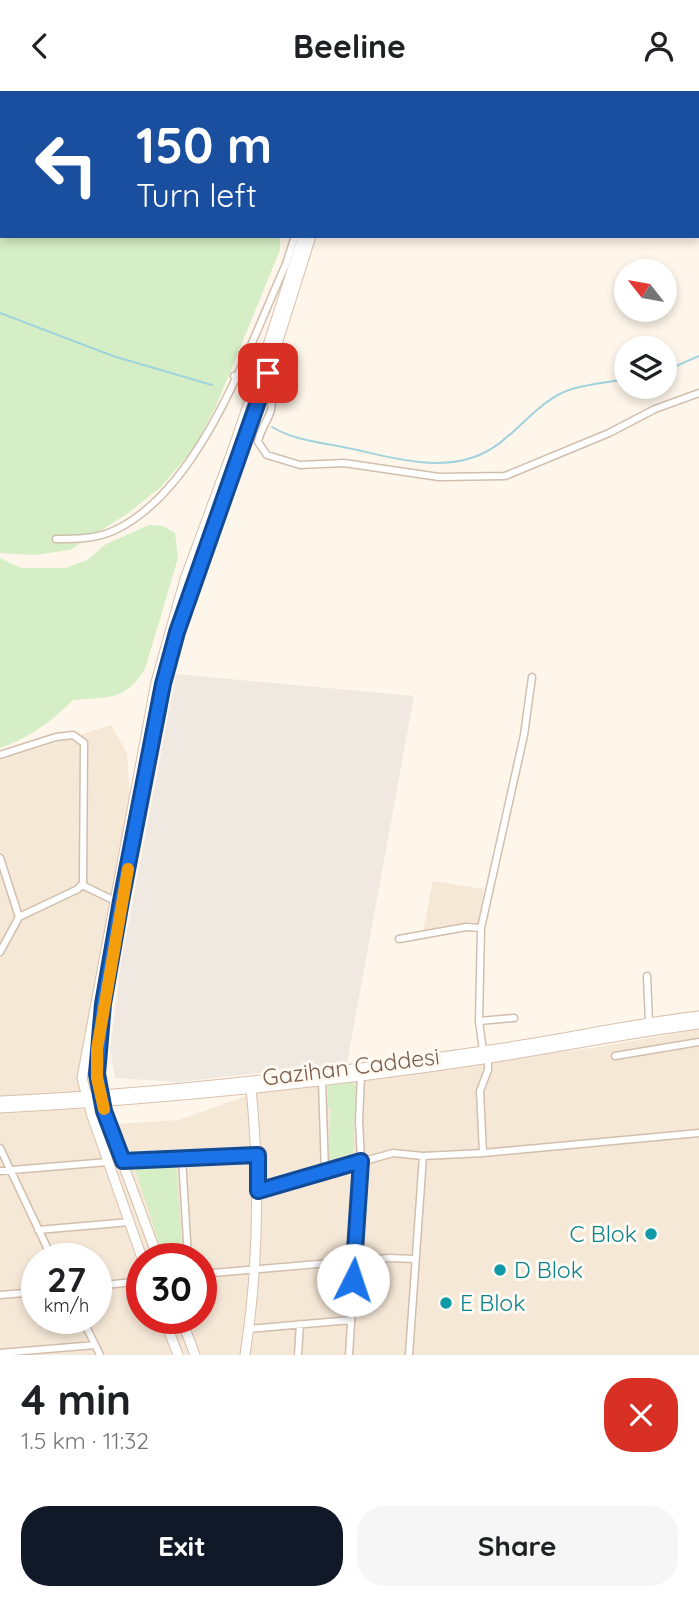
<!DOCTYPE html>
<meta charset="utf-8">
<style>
body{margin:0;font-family:Quicksand,sans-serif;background:#f6f6f6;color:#202124;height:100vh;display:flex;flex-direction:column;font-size:26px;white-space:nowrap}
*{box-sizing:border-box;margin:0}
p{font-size:23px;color:#757577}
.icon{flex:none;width:38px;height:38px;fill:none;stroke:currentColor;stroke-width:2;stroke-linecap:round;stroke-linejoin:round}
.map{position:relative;height:1264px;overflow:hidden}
.details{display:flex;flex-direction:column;background:#fff;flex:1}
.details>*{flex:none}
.guide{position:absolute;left:0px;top:0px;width:700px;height:147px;box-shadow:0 4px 10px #0003;background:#1a4fa0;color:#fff;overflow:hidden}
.needle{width:46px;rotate:301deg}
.controls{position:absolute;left:614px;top:168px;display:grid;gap:14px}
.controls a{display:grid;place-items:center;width:63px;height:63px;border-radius:50%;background:#fff;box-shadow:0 4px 10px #0003;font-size:35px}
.speed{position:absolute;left:21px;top:1152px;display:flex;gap:14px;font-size:35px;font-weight:700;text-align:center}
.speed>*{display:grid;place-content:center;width:91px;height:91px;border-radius:50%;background:#fff;box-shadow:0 4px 10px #0003;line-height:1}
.speed small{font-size:18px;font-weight:400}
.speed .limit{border:10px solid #d22;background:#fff;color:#111}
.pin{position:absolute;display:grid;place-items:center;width:60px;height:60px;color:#fff;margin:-30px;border-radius:14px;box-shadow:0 4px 10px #0006}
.me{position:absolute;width:77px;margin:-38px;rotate:4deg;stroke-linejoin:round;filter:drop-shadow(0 0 5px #0008)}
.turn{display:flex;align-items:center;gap:24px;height:147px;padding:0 21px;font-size:32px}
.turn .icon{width:91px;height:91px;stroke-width:2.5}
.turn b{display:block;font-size:49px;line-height:60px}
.round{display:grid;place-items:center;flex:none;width:74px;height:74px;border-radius:28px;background:#f6f6f6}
.headline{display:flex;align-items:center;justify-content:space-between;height:119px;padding:0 21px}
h1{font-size:42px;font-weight:800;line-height:52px}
.cta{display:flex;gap:14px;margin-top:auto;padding:14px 21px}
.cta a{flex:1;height:80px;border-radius:28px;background:#111827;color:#fff;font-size:28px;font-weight:800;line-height:80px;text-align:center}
.cta a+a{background:#f6f6f6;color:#202124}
header{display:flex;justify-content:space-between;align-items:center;height:91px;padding:0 21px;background:#fff;font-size:32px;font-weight:800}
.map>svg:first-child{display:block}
.residential{fill:#f6e8d7;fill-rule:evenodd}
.industrial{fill:#efe9e2}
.green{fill:#d6eec6}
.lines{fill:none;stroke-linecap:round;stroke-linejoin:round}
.stream{stroke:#a1d3dd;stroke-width:2}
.street-casing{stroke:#d2bead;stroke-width:9}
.secondary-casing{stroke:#d8c0ad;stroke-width:11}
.street{stroke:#fff;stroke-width:6}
.secondary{stroke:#fff;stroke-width:9}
.secondary-bridge-casing{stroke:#d8c0ad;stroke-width:11;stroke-linecap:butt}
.secondary-bridge{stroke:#fff;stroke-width:9}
.route-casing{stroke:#114b97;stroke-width:18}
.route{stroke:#1a73e8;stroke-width:12}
.slow{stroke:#f59e0b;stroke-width:12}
.culture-dot{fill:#0f9aa8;stroke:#fffaf2;stroke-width:2.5}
.labels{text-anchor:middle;stroke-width:6;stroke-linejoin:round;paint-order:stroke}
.street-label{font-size:23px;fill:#7c5c4a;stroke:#fffaf2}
.culture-label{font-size:23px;fill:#0d838f;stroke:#fffaf2;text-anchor:start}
</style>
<header><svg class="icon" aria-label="back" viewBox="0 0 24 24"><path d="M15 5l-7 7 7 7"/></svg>Beeline<svg class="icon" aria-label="person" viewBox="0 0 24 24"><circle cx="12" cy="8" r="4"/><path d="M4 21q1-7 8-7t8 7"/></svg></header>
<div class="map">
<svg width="699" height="1264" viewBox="0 0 699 1264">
<rect width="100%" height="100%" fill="#fef6ea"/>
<path class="residential" d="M 137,0 L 619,0 L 141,2 Z
M 111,634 L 127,662 L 130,709 L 95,989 L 98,1034 L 179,1029 L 257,1001 L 598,956 L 699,938 L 699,1264 L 0,1264 L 0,669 ZM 37,1167 L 96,1167 L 96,1227 L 37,1227 ZM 142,1167 L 201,1167 L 201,1227 L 142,1227 Z
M 433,790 L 484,798 L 479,834 L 423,840 Z"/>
<path class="industrial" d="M 176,583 L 414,605 L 347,972 L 178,991 L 115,987 L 110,958 L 121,872 Z"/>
<path class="green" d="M 0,69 L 2,145 L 280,145 L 280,159 L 217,313 L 195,356 L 161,396 L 127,423 L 70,459 L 34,464 L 0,462 Z
M 149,434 L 163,435 L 175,442 L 178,467 L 145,578 C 126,610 107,606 73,609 C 51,631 29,647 0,657 L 0,467 L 21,477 L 66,477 L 87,469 L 106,453 Z
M 350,990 L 356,995 L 353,1062 L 327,1070 L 331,1018 L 327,1016 L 328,993 Z
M 176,1072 L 183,1167 L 164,1167 L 134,1075 Z"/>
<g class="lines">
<path class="stream" d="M 0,222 L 113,265 L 212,294
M 665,280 L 699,265
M 272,336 C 294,349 318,351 343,356 C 384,364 432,381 474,366 C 510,354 530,316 564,301 C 582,293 607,292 626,288"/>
<g class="street-casing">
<path id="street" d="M 579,0 L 590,2
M 225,2 L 225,0
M 553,2 L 553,0
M 571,2 L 571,0
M 234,285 L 270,303 C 277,322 261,333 258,351 L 267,364 L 300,374 L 344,372 L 439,386 L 505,385 L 609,342 L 655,318 L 699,302
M 56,448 C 75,448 95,448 113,440 C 200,401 248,257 286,173 L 295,145
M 0,664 L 56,646 L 73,644 L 84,652 L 83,792 L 78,798 L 19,826
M 0,767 L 19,826 L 0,861
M 82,794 L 113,809
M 399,848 L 466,836 L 481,837
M 647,885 L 649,932
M 479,930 L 514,927
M 483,960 L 479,930 L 481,837 L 524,644 L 532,586
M 615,965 L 699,951
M 322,989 L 325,1081
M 0,1057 L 52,1167
M 483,1062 L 480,1000 L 488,979 L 488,967
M 182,1067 L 188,1167
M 123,1070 L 257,1064
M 0,1080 L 108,1071
M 258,1100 L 393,1062 L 423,1065 L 483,1062 L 699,1042
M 38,1139 L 130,1131
M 201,1183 L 389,1167 L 415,1168
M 96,1195 L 142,1190
M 0,1204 L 37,1201
M 82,1227 L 100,1264
M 249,1238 L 351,1229
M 0,1262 L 95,1254
M 298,1264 L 300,1233
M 349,1264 L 361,1070 L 359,1030 L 361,984
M 409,1264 L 423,1065"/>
</g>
<g class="secondary-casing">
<path id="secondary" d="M 195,0 L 199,2
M 325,2 L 325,0
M 260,279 L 303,145
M 268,282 L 311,145
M 0,1010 C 163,1003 329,983 490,959 C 560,949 629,933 699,925
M 0,1017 C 164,1008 327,992 490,967 C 560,956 629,942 699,933
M 142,1167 L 92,1025 L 82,987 L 156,591 L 185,488 L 233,358
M 158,1167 L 109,1035 L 98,996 L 97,958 L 103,913 L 163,593 L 193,491 L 240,361
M 164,1227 L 178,1264
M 181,1227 L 195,1264
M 245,1264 C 259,1173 260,1088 251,997"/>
</g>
<use href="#street" class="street"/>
<use href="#secondary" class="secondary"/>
<g class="secondary-bridge-casing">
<path id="secondary-bridge" d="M 233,358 L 260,279
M 240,361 L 268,282"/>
</g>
<use href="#secondary-bridge" class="secondary-bridge"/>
</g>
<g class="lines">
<g class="route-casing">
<path id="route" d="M 268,282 L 177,541 L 163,593 L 121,810 L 103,913 L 97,983 L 104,1020 L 123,1070 L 258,1064 L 258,1100 L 361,1070 L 353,1189"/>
</g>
<use href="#route" class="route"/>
<path class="slow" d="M 104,1018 L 97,987 L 97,958 L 128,778"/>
</g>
<g class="culture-dot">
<circle cx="651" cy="1143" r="7"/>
<circle cx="500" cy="1179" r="7"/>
<circle cx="446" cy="1212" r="7"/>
</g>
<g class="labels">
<g class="street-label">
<text transform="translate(351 976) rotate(-7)" y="8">Gazihan Caddesi</text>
</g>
<g class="culture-label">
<text x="637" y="1151" text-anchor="end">C Blok</text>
<text x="514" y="1187">D Blok</text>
<text x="460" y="1220">E Blok</text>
</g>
</g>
</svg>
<div class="controls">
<a><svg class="needle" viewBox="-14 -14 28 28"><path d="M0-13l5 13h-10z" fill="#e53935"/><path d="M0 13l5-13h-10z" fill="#757577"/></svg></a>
<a><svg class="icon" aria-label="layers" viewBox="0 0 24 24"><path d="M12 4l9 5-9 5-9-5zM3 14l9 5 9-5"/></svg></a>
</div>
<div class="speed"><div>27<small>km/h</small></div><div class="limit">30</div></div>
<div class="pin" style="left:268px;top:282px;background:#d93025"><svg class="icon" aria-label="arrive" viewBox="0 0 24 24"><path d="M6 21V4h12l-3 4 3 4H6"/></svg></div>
<svg class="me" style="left:353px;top:1189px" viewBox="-20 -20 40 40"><circle r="19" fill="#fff"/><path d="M0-13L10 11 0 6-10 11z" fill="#1a73e8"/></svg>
<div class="guide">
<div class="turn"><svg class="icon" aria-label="left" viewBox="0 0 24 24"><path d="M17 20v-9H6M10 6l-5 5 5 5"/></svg><div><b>150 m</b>Turn left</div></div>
</div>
</div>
<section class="details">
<div class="headline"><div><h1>4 min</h1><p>1.5 km · 11:32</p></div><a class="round" style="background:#d93025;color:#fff"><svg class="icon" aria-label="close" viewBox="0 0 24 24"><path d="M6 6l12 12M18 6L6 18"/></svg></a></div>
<div class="cta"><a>Exit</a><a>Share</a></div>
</section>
